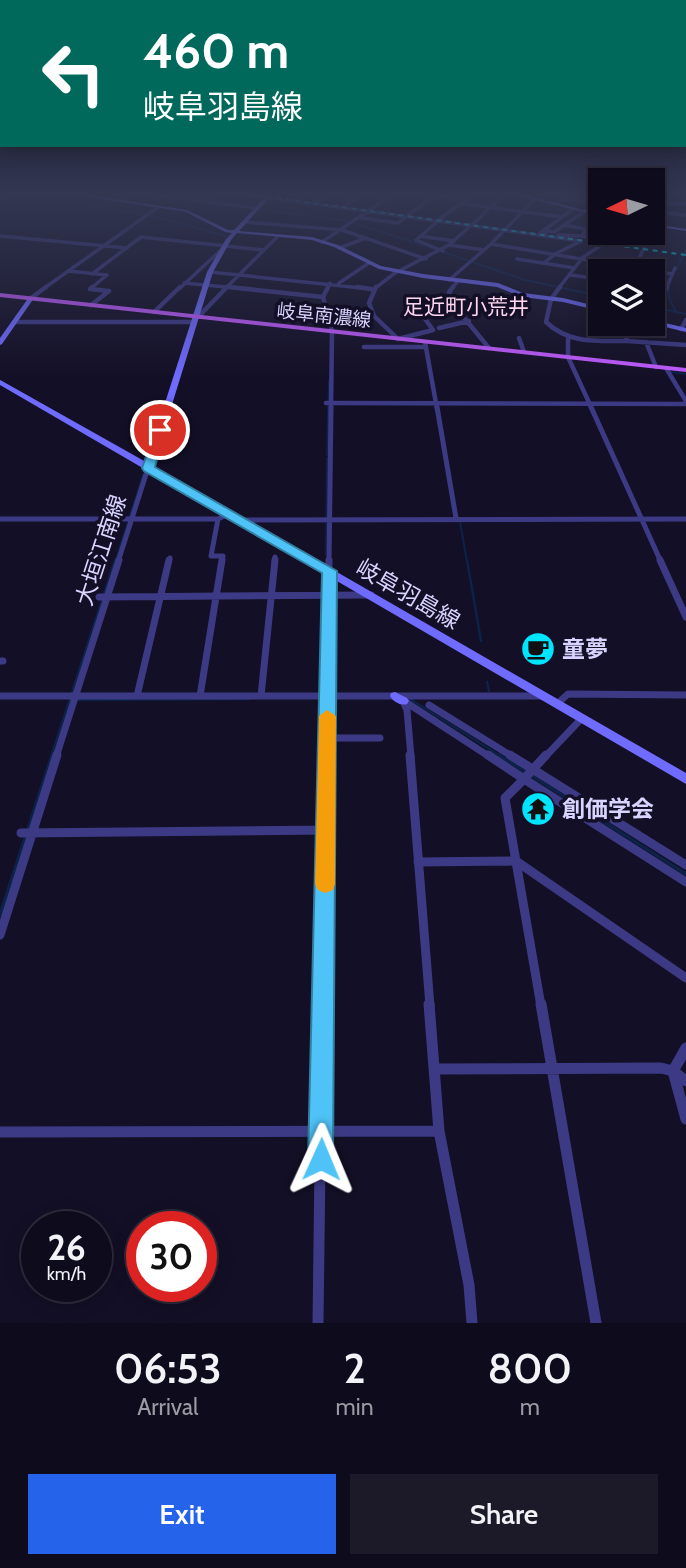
<!DOCTYPE html>
<meta charset="utf-8">
<style>
body{margin:0;font-family:Cabin,"Noto Sans JP",sans-serif;background:#1c1929;color:#f1f3f6;height:100vh;display:flex;flex-direction:column;font-size:26px;white-space:nowrap}
*{box-sizing:border-box;margin:0}
p{font-size:23px;color:#9b9ba3}
.icon{flex:none;width:38px;height:38px;fill:none;stroke:currentColor;stroke-width:2;stroke-linecap:round;stroke-linejoin:round}
.map{position:relative;height:1323px;overflow:hidden}
.side{display:flex;flex-direction:column;background:#0e0b1c;flex:1}
.side>*{flex:none}
.hud{position:absolute;left:0px;top:0px;width:686px;height:147px;box-shadow:0 4px 18px #0003,0 0 0 2px #2e2b3b;background:#00695c;color:#fff;overflow:hidden}
.needle{width:46px;rotate:265deg}
.fabs{position:absolute;left:588px;top:168px;display:grid;gap:14px}
.fabs a{display:grid;place-items:center;width:77px;height:77px;border-radius:0px;background:#0e0b1c;box-shadow:0 4px 18px #0003,0 0 0 2px #2e2b3b;font-size:35px}
.speed{position:absolute;left:21px;top:1211px;display:flex;gap:14px;font-size:35px;font-weight:700;text-align:center}
.speed>*{display:grid;place-content:center;width:91px;height:91px;border-radius:50%;background:#0e0b1c;box-shadow:0 4px 18px #0003,0 0 0 2px #2e2b3b;line-height:1}
.speed small{font-size:18px;font-weight:400}
.speed .limit{border:10px solid #d22;background:#fff;color:#111}
.pin{position:absolute;display:grid;place-items:center;width:60px;height:60px;color:#fff;margin:-30px;border:4px solid #fff;border-radius:50%;box-shadow:0 2px 7px #0007}
.me{position:absolute;width:77px;margin:-38px;rotate:1deg;stroke-linejoin:round;filter:drop-shadow(0 0 5px #0008)}
.turn{display:flex;align-items:center;gap:24px;height:147px;padding:0 28px;font-size:32px}
.turn .icon{width:91px;height:91px;stroke-width:2.5}
.turn b{display:block;font-size:49px;line-height:60px}
.eta{display:flex;justify-content:space-evenly;align-items:center;height:119px;text-align:center}
.eta b{font-size:42px;font-weight:600;line-height:49px}
.action{display:flex;gap:14px;margin-top:auto;padding:14px 28px}
.action a{flex:1;height:80px;border-radius:0px;background:#2563eb;color:#fff;font-size:28px;font-weight:600;line-height:80px;text-align:center}
.action a+a{background:#1c1929;color:#f1f3f6}
.map>svg:first-child{display:block}
.lines{fill:none;stroke-linecap:round;stroke-linejoin:round}
.stream-far2{stroke:#0c2248;stroke-width:2}
.stream-far1{stroke:#0c2248;stroke-width:2.5}
.stream{stroke:#0c2248;stroke-width:3.5}
.street-far5{stroke:#3d3a85;stroke-width:3.5}
.street-far4{stroke:#3d3a85;stroke-width:4.5}
.street-far3{stroke:#3d3a85;stroke-width:5}
.street-far2{stroke:#3d3a85;stroke-width:7}
.street-far1{stroke:#3d3a85;stroke-width:9}
.street{stroke:#3d3a85;stroke-width:11}
.secondary{fill:#6f6bff;fill-rule:evenodd}
.primary{fill:#c25bff;fill-rule:evenodd}
.rail{stroke:#00e5ff;stroke-width:2;stroke-dasharray:5 4.5;stroke-linecap:butt}
.route{fill:#4fc3f7;stroke:#337fa1;stroke-width:2}
.slow{fill:#f59e0b}
.labels{text-anchor:middle;stroke-width:7;stroke-linejoin:round;paint-order:stroke}
.far-street-label{font-size:19px;fill:#d9d4ff;stroke:#130f26}
.far-quarter-label{font-size:21px;fill:#ffd6f0;stroke:#130f26}
.street-label{font-size:23px;fill:#d9d4ff;stroke:#130f26}
.poi-label{font-size:23px;font-weight:bold;fill:#d9d4ff;stroke:#130f26;text-anchor:start}
</style>
<div class="map">
<svg width="686" height="1323" viewBox="0 0 686 1323">
<rect width="100%" height="100%" fill="#130f26"/>
<g class="lines">
<path class="stream-far2" d="M 135,194 L 348,221 L 437,250
M 89,205 L 153,216 L 226,236
M 443,252 L 525,280 L 600,296
M 676,270 L 686,250
M 669,286 L 669,298 L 676,312
M 653,307 L 686,314
M 672,372 L 686,374
M 327,455 L 329,381
M 460,522 L 467,562
M 326,555 L 327,458
M 115,562 L 143,475"/>
<path class="stream-far1" d="M 467,560 L 481,641
M 325,581 L 325,592
M 487,682 L 489,691
M 322,690 L 325,600
M 410,699 L 502,757
M 77,700 L 249,699
M 51,757 L 115,560
M 321,757 L 322,699"/>
<path class="stream" d="M 499,755 L 686,874
M 320,826 L 321,755
M 28,829 L 52,755
M 0,915 L 26,835
M 317,977 L 320,833"/>
<path class="street-far5" d="M 146,194 L 258,208
M 242,194 L 438,221 L 416,240 L 443,251
M 429,194 L 465,199
M 553,194 L 596,205
M 677,194 L 686,196
M 0,200 L 10,194
M 201,201 L 213,194
M 313,203 L 326,194
M 459,203 L 562,217
M 664,203 L 686,204
M 552,204 L 580,194
M 343,207 L 362,194
M 653,212 L 686,215
M 407,216 L 435,195
M 362,218 L 398,223 L 406,217
M 442,220 L 438,220 L 474,194
M 438,221 L 581,241 L 555,254 L 544,263
M 245,222 L 342,230 L 426,259
M 473,224 L 504,194
M 564,225 L 600,232
M 470,226 L 449,245 L 484,250
M 544,230 L 573,209
M 546,234 L 540,233 L 544,230 L 554,232 L 600,201
M 558,235 L 581,236 L 600,216
M 0,236 L 127,248
M 420,236 L 454,241
M 581,236 L 645,246
M 322,242 L 393,194
M 491,244 L 672,274
M 339,248 L 366,238
M 582,258 L 603,244
M 517,259 L 575,268
M 68,271 L 107,275 L 90,289 L 92,289
M 633,271 L 645,246 L 660,226
M 210,272 L 371,289
M 92,274 L 141,237 L 264,250
M 570,275 L 600,279
M 449,280 L 491,244 L 534,200
M 184,283 L 246,289
M 339,283 L 369,263
M 653,288 L 661,289
M 43,289 L 157,208
M 179,289 L 222,249
M 225,289 L 278,236
M 327,289 L 330,283
M 374,289 L 395,273 L 449,245
M 451,289 L 458,281
M 558,289 L 580,261
M 666,289 L 675,268"/>
<path class="street-far4" d="M 229,287 L 323,297
M 328,287 L 323,297 L 332,331 L 331,409
M 357,287 L 371,289
M 376,287 L 369,303 L 374,316 L 398,339 L 433,330 L 418,309
M 453,287 L 449,292 L 456,308 L 489,348
M 560,287 L 551,299 L 546,322 C 569,344 597,341 627,341 L 623,324
M 653,288 L 666,290 L 667,287
M 31,298 L 46,287
M 91,305 L 109,291 L 90,289 L 92,287
M 154,312 L 180,287
M 195,315 L 201,314 L 227,287
M 14,322 L 192,322
M 439,328 L 469,321
M 681,329 L 686,320
M 519,338 L 524,352
M 568,339 L 568,357 L 592,409
M 627,341 L 686,345
M 425,342 L 437,409
M 646,342 L 656,367
M 364,347 L 426,347
M 666,368 L 686,401
M 326,403 L 686,404"/>
<path class="street-far3" d="M 437,407 L 456,518
M 591,407 L 661,562
M 0,519 L 218,519 L 230,513
M 218,519 L 211,556 L 223,556 L 222,562
M 240,520 L 686,519
M 118,562 L 148,468
M 169,562 L 170,558
M 274,562 L 275,557
M 329,562 L 331,407"/>
<path class="street-far2" d="M 660,560 L 686,617
M 99,597 L 371,595
M 0,661 L 3,661
M 0,696 L 542,696
M 137,696 L 169,560
M 200,696 L 222,560
M 261,696 L 275,560
M 403,701 L 407,710 L 411,757
M 404,701 L 490,757
M 557,704 L 568,694 L 686,695
M 429,705 L 513,757
M 327,738 L 380,738
M 56,757 L 119,560
M 326,757 L 329,560
M 545,757 L 582,718"/>
<path class="street-far1" d="M 410,755 L 430,1006
M 488,755 L 524,779 L 546,755
M 510,755 L 686,865
M 21,833 L 326,830
M 418,862 L 516,861 L 686,978
M 0,935 L 57,755
M 322,1006 L 326,755
M 541,1006 L 505,798 L 524,779 L 686,882"/>
<path class="street" d="M 429,1004 L 439,1131 L 469,1285 L 472,1323
M 541,1004 L 596,1323
M 686,1048 L 673,1071 L 686,1119
M 435,1069 L 661,1068 L 673,1071 L 686,1081
M 0,1132 L 439,1131
M 318,1323 L 322,1004"/>
<path class="secondary" d="M 69,194 L 83,194 L 187,210 L 228,230 L 234,230 L 268,194 L 273,194 L 239,231 L 312,237 L 338,245 L 381,266 L 423,274 L 498,283 L 523,293 L 563,298 L 600,307 L 600,311 L 563,302 L 522,297 L 497,287 L 423,278 L 379,269 L 334,247 L 312,240 L 237,233 L 231,240 L 213,272 L 153,466 L 686,773 L 686,784 L 0,385 L 0,380 L 2,381 L 146,462 L 207,272 L 226,239 L 232,233 L 225,232 L 186,212 Z
M 510,194 L 520,194 L 600,214 L 600,216 Z
M 653,224 L 686,229 L 686,231 L 653,226 Z
M 29,297 L 34,298 L 2,344 L 0,345 L 0,338 Z
M 653,320 L 686,328 L 686,332 L 653,324 Z
M 395,692 L 407,698 L 409,701 L 407,704 C 401,706 393,702 390,696 L 391,693 Z"/>
<path class="primary" d="M 0,293 L 686,368 L 686,372 L 0,297 Z"/>
<path class="rail" d="M 248,194 L 686,255"/>
</g>
<linearGradient id="sky" x2="0" y2="1"><stop stop-color="#0a0815"/><stop offset="0.51" stop-color="#333752"/><stop offset="1" stop-color="#333752" stop-opacity="0"/></linearGradient>
<rect width="686" height="380" fill="url(#sky)"/>
<path class="route" d="M 156,428 L 165,430 L 155,467 L 337,571 L 333,1159 L 330,1168 L 321,1172 L 311,1168 L 308,1159 L 322,573 L 144,471 L 142,468 Z"/>
<path class="slow" d="M 327,710 L 336,716 L 335,884 L 333,890 L 325,893 L 318,890 L 315,884 L 319,716 Z"/>
<defs>
<g id="cafe-disc" transform="scale(1.75)"><circle r="9.5" fill="#00e5ff" stroke="#130f26"/><path d="M-5.5-4.5H6V0H3Q3 3.5 0 3.5H-2.5Q-5.5 3.5-5.5 0ZM3-3.2v2h1.7v-2ZM-6 4.5H4V6H-6Z" fill="#111"/></g>
<g id="temple-disc" transform="scale(1.75)"><circle r="9.5" fill="#00e5ff" stroke="#130f26"/><path d="M0-6L5-2H3V0L6.5 2.5H4V6H1.5V3h-3V6H-4V2.5H-6.5L-3 0V-2H-5Z" fill="#111"/></g>
</defs>
<g fill-rule="evenodd">
<use href="#cafe-disc" x="538" y="649"/>
<use href="#temple-disc" x="538" y="809"/>
</g>
<g class="labels">
<g class="far-street-label">
<text transform="translate(324 315) rotate(6)" y="7">岐阜南濃線</text>
</g>
<g class="far-quarter-label">
<text x="466" y="314">足近町小荒井</text>
</g>
<g class="street-label">
<text transform="translate(101 550) rotate(-72)" y="8">大垣江南線</text>
<text transform="translate(408 594) rotate(30)" y="8">岐阜羽島線</text>
</g>
<g class="poi-label">
<text x="562" y="657">童夢</text>
<text x="562" y="817">創価学会</text>
</g>
</g>
</svg>
<div class="fabs">
<a><svg class="needle" viewBox="-14 -14 28 28"><path d="M0-13l5 13h-10z" fill="#e53935"/><path d="M0 13l5-13h-10z" fill="#9b9ba3"/></svg></a>
<a><svg class="icon" aria-label="layers" viewBox="0 0 24 24"><path d="M12 4l9 5-9 5-9-5zM3 14l9 5 9-5"/></svg></a>
</div>
<div class="speed"><div>26<small>km/h</small></div><div class="limit">30</div></div>
<div class="pin" style="left:160px;top:430px;background:#d93025"><svg class="icon" aria-label="arrive" viewBox="0 0 24 24"><path d="M6 21V4h12l-3 4 3 4H6"/></svg></div>
<svg class="me" style="left:321px;top:1159px" viewBox="-20 -20 40 40"><path d="M0-17L14 15 0 8-14 15z" fill="#4fc3f7" stroke="#fff" stroke-width="4"/></svg>
<div class="hud">
<div class="turn"><svg class="icon" aria-label="left" viewBox="0 0 24 24"><path d="M17 20v-9H6M10 6l-5 5 5 5"/></svg><div><b>460 m</b>岐阜羽島線</div></div>
</div>
</div>
<section class="side">
<div class="eta">
<div><b>06:53</b><p>Arrival</p></div>
<div><b>2</b><p>min</p></div>
<div><b>800</b><p>m</p></div>
</div>
<div class="action"><a>Exit</a><a>Share</a></div>
</section>
